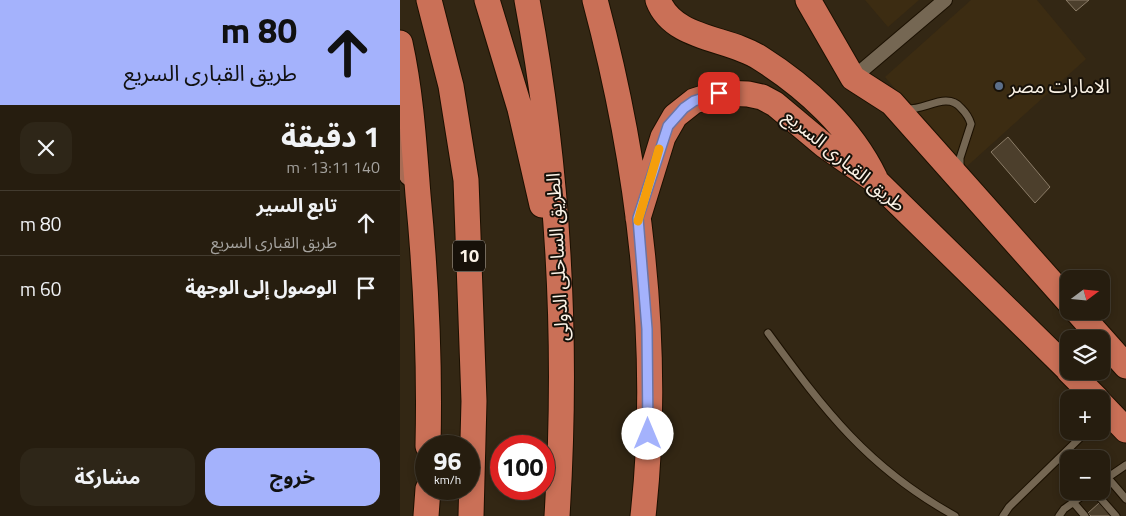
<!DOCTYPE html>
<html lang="ar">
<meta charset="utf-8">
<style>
body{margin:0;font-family:"Titillium Web","Noto Sans Arabic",sans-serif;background:#2e2618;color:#f1f3f6;direction:rtl;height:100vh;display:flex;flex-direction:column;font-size:19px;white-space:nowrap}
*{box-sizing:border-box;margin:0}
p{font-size:16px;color:#a4a29e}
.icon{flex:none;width:28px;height:28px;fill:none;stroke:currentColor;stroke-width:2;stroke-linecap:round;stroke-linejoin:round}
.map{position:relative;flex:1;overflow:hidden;direction:ltr}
.sheet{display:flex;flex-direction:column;background:#261d0f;width:400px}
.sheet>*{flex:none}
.banner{background:#a4b2fc;color:#111;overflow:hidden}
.needle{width:32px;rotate:74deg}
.tools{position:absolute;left:660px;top:270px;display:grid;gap:10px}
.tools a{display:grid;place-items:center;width:50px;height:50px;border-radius:10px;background:#261d0f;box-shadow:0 2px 8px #0003,0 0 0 1px #423b2f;font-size:25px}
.speed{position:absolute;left:15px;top:435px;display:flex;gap:10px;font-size:25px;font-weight:700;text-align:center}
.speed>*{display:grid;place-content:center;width:65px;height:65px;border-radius:50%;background:#261d0f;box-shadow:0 2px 8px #0003,0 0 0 1px #423b2f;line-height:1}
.speed small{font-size:12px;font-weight:400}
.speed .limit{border:8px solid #d22;background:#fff;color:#111}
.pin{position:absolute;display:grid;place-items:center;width:42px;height:42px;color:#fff;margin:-21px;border-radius:10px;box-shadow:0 2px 8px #0006}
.me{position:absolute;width:55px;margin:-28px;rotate:0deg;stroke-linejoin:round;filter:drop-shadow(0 0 4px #0008)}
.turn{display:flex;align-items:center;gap:18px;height:105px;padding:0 20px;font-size:22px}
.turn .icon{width:65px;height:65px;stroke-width:2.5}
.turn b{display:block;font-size:35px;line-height:42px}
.round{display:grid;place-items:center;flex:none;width:52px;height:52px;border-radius:15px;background:#2e2618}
.head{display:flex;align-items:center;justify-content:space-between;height:85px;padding:0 20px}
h1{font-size:30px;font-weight:700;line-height:38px}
.action{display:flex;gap:10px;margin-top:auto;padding:10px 20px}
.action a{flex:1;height:58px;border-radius:15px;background:#a4b2fc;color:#111;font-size:20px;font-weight:700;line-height:58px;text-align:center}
.action a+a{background:#2e2618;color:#f1f3f6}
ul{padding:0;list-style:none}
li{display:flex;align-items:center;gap:15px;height:65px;padding:0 20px;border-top:1px solid #423b2f}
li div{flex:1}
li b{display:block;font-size:19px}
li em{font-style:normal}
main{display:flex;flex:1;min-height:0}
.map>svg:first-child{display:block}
.built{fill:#3c2c12}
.building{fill:#4c3f2c;stroke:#8c7d68}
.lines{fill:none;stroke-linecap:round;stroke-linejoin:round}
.lane-casing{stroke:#1b1001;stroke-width:9}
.street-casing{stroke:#1b1001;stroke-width:16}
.primary-casing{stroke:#1b1001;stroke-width:24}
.highway-casing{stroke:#1b1001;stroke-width:27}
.lane{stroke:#756753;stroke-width:7}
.street{stroke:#756753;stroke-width:14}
.primary{stroke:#a86c55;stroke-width:22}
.highway{stroke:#ca7057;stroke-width:25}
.route-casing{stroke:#6b74a4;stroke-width:12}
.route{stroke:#a4b2fc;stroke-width:9}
.slow{stroke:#f59e0b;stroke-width:9}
.service-dot{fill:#5c6f8a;stroke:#171109;stroke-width:2}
.labels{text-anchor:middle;stroke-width:4;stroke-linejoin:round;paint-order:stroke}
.shield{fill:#171109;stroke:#b6aea4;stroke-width:1}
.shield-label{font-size:18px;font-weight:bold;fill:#faf2e6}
.poi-label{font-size:19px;fill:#faf2e6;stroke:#171109;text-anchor:start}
.street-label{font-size:19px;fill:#faf2e6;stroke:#171109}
</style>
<main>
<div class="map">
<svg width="726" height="516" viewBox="0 0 726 516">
<rect width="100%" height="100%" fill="#332714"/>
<path class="built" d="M 465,0 L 519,0 L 488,27 Z
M 571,0 L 637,0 L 686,59 L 564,169 L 485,77 Z"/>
<path class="building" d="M 666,0 L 689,0 L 676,11 Z
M 608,137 L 650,187 L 635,203 L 591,152 Z
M 699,503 L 711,516 L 691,516 L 688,513 Z"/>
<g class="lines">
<g class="lane-casing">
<path id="lane" d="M 506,109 C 524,111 547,91 561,108 C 566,113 569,117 571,124 L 560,158 L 560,169
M 368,333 C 425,411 468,468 555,516
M 708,478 L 726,499
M 701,482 L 726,465
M 694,491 L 716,516
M 673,502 L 685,516
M 603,516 L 609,507 L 687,431
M 659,516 L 664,509 L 689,491"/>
</g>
<g class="street-casing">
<path id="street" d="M 453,78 L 545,0"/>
</g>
<g class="primary-casing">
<path id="primary" d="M 0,140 L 10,175"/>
</g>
<g class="highway-casing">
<path id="highway" d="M 29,0 L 51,86 L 66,180 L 74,401 L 71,516
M 87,0 L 120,109 L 142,205
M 127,0 C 159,171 168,343 157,516
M 195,0 C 239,164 262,347 243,516
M 258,0 C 273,40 328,37 360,58 C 406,87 451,128 475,178
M 408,0 L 453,78 L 492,103 L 669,302
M 0,43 C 11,93 14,144 18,195 C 26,278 30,362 28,446
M 238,218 L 263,137 L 275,116 L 294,101 L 319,93 L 348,94 L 362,97 L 375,104 L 424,145 L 477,182 L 669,370
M 677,311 L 726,366
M 669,371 L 697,399
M 701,404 L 726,430
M 26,516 L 28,489"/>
</g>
<use href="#lane" class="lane"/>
<use href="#street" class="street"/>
<use href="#primary" class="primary"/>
<use href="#highway" class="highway"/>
</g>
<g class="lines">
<g class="route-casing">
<path id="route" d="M 248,434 L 247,329 L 238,218 L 268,126 L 284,108 L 294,101 L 319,93"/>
</g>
<use href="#route" class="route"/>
<path class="slow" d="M 238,221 L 259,149"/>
</g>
<circle class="service-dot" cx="599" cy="86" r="5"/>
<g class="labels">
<rect class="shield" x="53" y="240.5" width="32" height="31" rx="4"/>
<g class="shield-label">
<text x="69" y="262">10</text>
</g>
<g class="poi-label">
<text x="609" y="93">الامارات مصر</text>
</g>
<g class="street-label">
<text transform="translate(445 160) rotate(39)" y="7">طريق القبارى السريع</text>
<text transform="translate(157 257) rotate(-93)" y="7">الطريق الساحلى الدولى</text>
</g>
</g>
</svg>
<div class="tools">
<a><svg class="needle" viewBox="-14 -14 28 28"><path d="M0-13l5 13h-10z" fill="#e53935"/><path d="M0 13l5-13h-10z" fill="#a4a29e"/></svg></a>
<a><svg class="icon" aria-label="layers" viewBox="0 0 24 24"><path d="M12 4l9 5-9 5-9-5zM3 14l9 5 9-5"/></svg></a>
<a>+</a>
<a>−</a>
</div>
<div class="speed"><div>96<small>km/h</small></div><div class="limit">100</div></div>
<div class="pin" style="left:319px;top:93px;background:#d93025"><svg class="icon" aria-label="arrive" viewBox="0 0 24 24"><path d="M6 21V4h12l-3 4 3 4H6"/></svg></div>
<svg class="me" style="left:248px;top:434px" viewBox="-20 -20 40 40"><circle r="19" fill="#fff"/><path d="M0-13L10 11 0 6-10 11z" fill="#a4b2fc"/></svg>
</div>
<section class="sheet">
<div class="banner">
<div class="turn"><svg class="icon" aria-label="ahead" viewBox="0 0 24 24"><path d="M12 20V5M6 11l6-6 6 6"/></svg><div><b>80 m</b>طريق القبارى السريع</div></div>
</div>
<div class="head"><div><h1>1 دقيقة</h1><p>140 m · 13:11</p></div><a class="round"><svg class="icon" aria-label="close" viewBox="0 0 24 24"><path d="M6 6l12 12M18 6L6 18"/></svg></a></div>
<ul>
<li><svg class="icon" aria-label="ahead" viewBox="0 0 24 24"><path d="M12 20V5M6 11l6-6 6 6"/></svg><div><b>تابع السير</b><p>طريق القبارى السريع</p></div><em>80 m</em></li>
<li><svg class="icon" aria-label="arrive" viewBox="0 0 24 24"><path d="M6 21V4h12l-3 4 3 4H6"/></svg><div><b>الوصول إلى الوجهة</b></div><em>60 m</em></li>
</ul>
<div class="action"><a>خروج</a><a>مشاركة</a></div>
</section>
</main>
